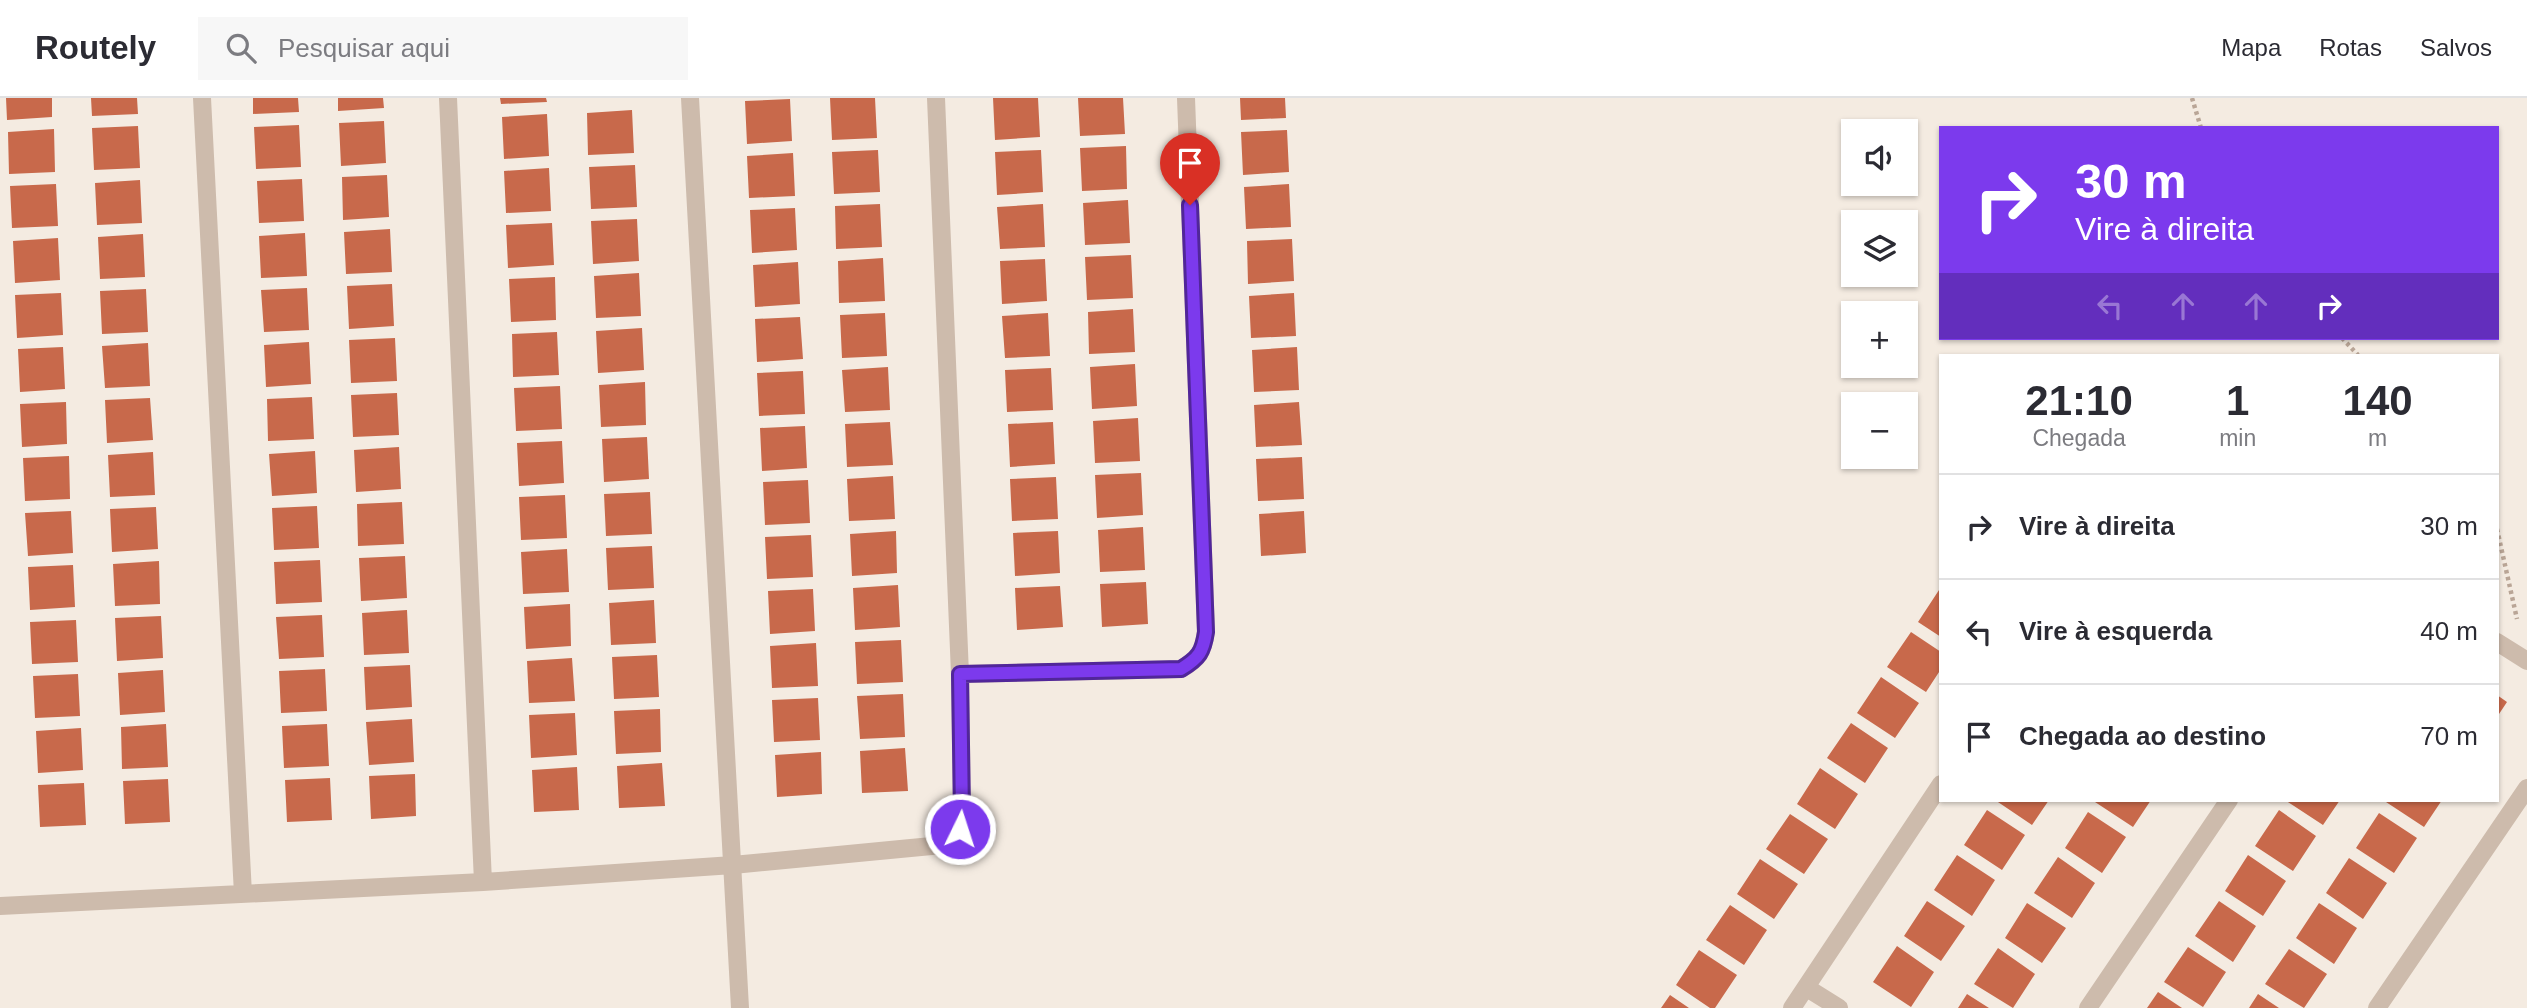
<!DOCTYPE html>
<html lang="pt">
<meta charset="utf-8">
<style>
body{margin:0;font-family:Arial,sans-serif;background:#f7f7f7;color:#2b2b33;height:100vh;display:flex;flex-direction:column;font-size:26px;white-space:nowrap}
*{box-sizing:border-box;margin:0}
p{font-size:23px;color:#7c7c81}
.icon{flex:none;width:38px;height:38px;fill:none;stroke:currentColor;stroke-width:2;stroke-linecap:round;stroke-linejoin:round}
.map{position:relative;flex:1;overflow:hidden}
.sheet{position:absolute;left:1939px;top:256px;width:560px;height:448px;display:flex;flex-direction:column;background:#fff;border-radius:0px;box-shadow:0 2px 5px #0004}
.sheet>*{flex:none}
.guide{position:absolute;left:1939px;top:28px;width:560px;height:214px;border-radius:0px;box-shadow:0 2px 5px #0004;background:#7c3aed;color:#fff;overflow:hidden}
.tools{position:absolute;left:1841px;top:21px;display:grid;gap:14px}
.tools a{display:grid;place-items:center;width:77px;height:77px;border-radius:0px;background:#fff;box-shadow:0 2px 5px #0004;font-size:35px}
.pin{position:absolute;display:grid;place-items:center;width:60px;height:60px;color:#fff;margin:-72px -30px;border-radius:50% 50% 50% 0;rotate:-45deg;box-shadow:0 0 7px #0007}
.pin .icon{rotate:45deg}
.me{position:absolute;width:77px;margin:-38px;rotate:4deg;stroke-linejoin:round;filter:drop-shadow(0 0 5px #0008)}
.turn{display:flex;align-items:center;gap:24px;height:147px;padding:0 21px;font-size:32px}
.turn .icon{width:91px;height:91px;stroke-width:2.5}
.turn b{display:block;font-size:49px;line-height:60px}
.lanes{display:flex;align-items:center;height:66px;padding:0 21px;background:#0003;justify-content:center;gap:35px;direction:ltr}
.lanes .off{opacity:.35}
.eta{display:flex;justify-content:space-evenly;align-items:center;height:119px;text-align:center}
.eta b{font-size:42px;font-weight:600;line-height:49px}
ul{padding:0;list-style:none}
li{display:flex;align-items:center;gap:21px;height:105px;padding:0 21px;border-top:2px solid #e1e1e2}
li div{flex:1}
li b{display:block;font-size:26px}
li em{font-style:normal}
header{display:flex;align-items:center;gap:42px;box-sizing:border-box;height:98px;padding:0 35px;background:#fff;border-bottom:2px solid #e1e1e2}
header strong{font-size:33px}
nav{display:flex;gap:38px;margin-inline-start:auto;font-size:24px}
.search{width:490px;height:63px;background:#f7f7f7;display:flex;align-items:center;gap:18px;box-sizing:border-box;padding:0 24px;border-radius:0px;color:#7c7c81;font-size:26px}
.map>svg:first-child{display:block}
.building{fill:#c8694b}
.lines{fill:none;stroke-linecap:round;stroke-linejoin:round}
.path{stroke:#b9a596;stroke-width:4.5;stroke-dasharray:3.5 3.5;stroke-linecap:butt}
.minor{stroke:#cdbbac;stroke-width:18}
.route-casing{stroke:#51269a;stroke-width:18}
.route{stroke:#7c3aed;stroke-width:12}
</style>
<header>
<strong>Routely</strong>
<div class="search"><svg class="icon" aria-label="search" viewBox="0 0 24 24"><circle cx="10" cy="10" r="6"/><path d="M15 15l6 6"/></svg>Pesquisar aqui</div>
<nav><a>Mapa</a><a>Rotas</a><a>Salvos</a></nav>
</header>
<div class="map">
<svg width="2527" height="910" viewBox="0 0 2527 910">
<rect width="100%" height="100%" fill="#f4ebe1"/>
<path class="building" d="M 6,0 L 52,0 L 52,19 L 7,22 Z
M 91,0 L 137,0 L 138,16 L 92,18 Z
M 253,0 L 298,0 L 299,14 L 253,16 Z
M 338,0 L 383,0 L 384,10 L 338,13 Z
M 500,0 L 546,0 L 547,4 L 501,6 Z
M 830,0 L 875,0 L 877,40 L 832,42 Z
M 993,0 L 1038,0 L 1040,39 L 995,42 Z
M 1078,0 L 1123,0 L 1125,36 L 1080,38 Z
M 1240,0 L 1285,0 L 1286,20 L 1241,22 Z
M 790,1 L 792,43 L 747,46 L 745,3 Z
M 632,12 L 634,55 L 588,57 L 587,15 Z
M 547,16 L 549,58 L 504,61 L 502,19 Z
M 384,23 L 386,65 L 341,68 L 339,25 Z
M 299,27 L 301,69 L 256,71 L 254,29 Z
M 138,28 L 140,70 L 94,72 L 92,30 Z
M 54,31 L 55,74 L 9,76 L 8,34 Z
M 1287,32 L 1289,74 L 1243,77 L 1241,34 Z
M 1126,48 L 1127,91 L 1082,93 L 1080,50 Z
M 878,52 L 880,94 L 834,96 L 832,54 Z
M 1041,52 L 1043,94 L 997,97 L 995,54 Z
M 793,55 L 795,98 L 749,100 L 747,58 Z
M 635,67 L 637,109 L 591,111 L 589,69 Z
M 549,70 L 551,113 L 506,115 L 504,73 Z
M 387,77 L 389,119 L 343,122 L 342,79 Z
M 302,81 L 304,123 L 259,125 L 257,83 Z
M 140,82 L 142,125 L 97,127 L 95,85 Z
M 56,86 L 58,128 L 12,130 L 10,88 Z
M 1289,86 L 1291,129 L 1246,131 L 1244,89 Z
M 1128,102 L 1130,145 L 1085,147 L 1083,105 Z
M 880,106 L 882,149 L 836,151 L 835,108 Z
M 1043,106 L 1045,149 L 1000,151 L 997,109 Z
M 795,110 L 797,152 L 752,155 L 750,112 Z
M 637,121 L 639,163 L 593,166 L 591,123 Z
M 552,125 L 554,167 L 508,170 L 506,127 Z
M 390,131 L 392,174 L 346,176 L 344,134 Z
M 305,135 L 307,178 L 261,180 L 259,138 Z
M 143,136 L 145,179 L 100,181 L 98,139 Z
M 58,140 L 60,182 L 15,185 L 13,143 Z
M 1292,141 L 1294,183 L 1248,186 L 1247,143 Z
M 1131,157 L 1133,200 L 1087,202 L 1085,159 Z
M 883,160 L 885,203 L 839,205 L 838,163 Z
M 1045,161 L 1047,203 L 1002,206 L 1000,163 Z
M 798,164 L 800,206 L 755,209 L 753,167 Z
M 639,175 L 641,218 L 596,220 L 594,178 Z
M 555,179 L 556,222 L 511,224 L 509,181 Z
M 392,186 L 394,228 L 349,231 L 347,188 Z
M 307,190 L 309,232 L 264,234 L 261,192 Z
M 146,191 L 148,234 L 102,236 L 100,193 Z
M 61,195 L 63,237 L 17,240 L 15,197 Z
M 1294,195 L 1296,238 L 1251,240 L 1249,198 Z
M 1133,211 L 1135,254 L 1089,256 L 1088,214 Z
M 885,215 L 887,258 L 842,260 L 840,217 Z
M 1048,215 L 1050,258 L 1005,260 L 1002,218 Z
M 800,219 L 803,261 L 757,264 L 755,221 Z
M 642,230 L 644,272 L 598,275 L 596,233 Z
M 557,234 L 559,277 L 513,279 L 512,236 Z
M 395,240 L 397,283 L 351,285 L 349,242 Z
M 309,244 L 311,286 L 266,289 L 264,247 Z
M 148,245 L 150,288 L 105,290 L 102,248 Z
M 63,249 L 65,291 L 20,294 L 18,251 Z
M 1297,249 L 1299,292 L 1254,294 L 1252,252 Z
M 1135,266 L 1137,308 L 1092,311 L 1090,269 Z
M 888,269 L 890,312 L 845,314 L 842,272 Z
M 1051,270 L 1053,312 L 1007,314 L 1005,272 Z
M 803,273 L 805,316 L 759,318 L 757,275 Z
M 645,284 L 646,327 L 601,329 L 599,287 Z
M 560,288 L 562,331 L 516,333 L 514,290 Z
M 397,295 L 399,337 L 353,339 L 351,297 Z
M 312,299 L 314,341 L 268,343 L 267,301 Z
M 150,300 L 153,342 L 107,345 L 105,302 Z
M 66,304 L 67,346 L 22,349 L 20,306 Z
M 1299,304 L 1302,347 L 1256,349 L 1254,307 Z
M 1138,320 L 1140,363 L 1095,365 L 1093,323 Z
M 890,324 L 893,367 L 847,369 L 845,326 Z
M 1053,324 L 1055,366 L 1010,369 L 1008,326 Z
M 805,328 L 807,370 L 762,373 L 760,330 Z
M 647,339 L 649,381 L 604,384 L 602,341 Z
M 562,343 L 564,385 L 519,388 L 517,345 Z
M 399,349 L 401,391 L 356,394 L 354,352 Z
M 315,353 L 317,395 L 272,398 L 269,356 Z
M 153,354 L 155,397 L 110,399 L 108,357 Z
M 69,358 L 70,401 L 25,403 L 23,360 Z
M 1302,359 L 1304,401 L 1258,403 L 1256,361 Z
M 1141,375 L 1143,417 L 1097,420 L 1095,377 Z
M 893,378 L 895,421 L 849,423 L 847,381 Z
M 1056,379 L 1058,421 L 1012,423 L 1010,381 Z
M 808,382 L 810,425 L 765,427 L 763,384 Z
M 650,394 L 652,436 L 606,438 L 604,396 Z
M 565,397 L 567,440 L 521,442 L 519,399 Z
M 402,404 L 404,446 L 358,448 L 357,406 Z
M 317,408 L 319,450 L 274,452 L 272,410 Z
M 156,409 L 158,451 L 112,454 L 110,411 Z
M 71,413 L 73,455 L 28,458 L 25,415 Z
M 1304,413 L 1306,455 L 1261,458 L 1259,416 Z
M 1143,429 L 1145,472 L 1100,474 L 1098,432 Z
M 896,433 L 897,475 L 852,478 L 850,436 Z
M 1058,433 L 1060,475 L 1015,478 L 1013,435 Z
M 811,437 L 813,479 L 767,481 L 765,439 Z
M 652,448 L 654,490 L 608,492 L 606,450 Z
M 567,451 L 569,494 L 523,496 L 521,454 Z
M 405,458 L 407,500 L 361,503 L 359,460 Z
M 320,462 L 322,504 L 276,506 L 274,464 Z
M 159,463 L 160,506 L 115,508 L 113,466 Z
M 73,467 L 75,509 L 30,512 L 28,469 Z
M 1146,484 L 1148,526 L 1102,529 L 1100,486 Z
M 898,487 L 900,529 L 855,532 L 853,490 Z
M 1060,488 L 1063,529 L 1017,532 L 1015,490 Z
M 1941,489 L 1941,539 L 1918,524 Z
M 813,491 L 815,533 L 770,536 L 768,493 Z
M 654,502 L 656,545 L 611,547 L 609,505 Z
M 570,506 L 571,548 L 526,551 L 524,509 Z
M 407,512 L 409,555 L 364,557 L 362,515 Z
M 322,517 L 324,559 L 279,561 L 276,519 Z
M 161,518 L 163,560 L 117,563 L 115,520 Z
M 76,522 L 78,564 L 32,566 L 30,524 Z
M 1911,534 L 1941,554 L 1941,571 L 1926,594 L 1887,569 Z
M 901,542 L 903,584 L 857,586 L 855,544 Z
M 816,545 L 818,588 L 772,590 L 770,548 Z
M 657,557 L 659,599 L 614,601 L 612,559 Z
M 572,560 L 575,603 L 529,605 L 527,563 Z
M 410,567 L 412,609 L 366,612 L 364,569 Z
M 325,571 L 327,613 L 281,615 L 279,573 Z
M 163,572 L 165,614 L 120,617 L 118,575 Z
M 78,576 L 80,618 L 35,620 L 33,578 Z
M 1881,579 L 1919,605 L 1895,640 L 1857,615 Z
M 903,596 L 905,639 L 860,641 L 857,598 Z
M 2497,597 L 2507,604 L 2497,619 Z
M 818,600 L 820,642 L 774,644 L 772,602 Z
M 660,611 L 661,654 L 616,656 L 614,613 Z
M 575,615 L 577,657 L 531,660 L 529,617 Z
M 412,621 L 414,664 L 369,667 L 366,624 Z
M 1851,625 L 1888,650 L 1865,685 L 1827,660 Z
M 166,626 L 168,669 L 122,671 L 121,629 Z
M 327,626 L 329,668 L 284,670 L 282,628 Z
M 81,630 L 83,672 L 38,675 L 36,633 Z
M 905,650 L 908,693 L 862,695 L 860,653 Z
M 821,654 L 822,696 L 777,699 L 775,657 Z
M 662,665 L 665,708 L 619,710 L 617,668 Z
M 577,669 L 579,712 L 534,714 L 532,672 Z
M 1820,670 L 1858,696 L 1835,731 L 1797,706 Z
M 415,676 L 416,718 L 371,721 L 369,678 Z
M 330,680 L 332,722 L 287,724 L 285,682 Z
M 168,681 L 170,724 L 125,726 L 123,683 Z
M 84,685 L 86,727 L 40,729 L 38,687 Z
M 1995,702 L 2049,702 L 2032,727 Z
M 2096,702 L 2151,702 L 2133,729 L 2095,704 Z
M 2285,702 L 2340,702 L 2323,727 Z
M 2388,702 L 2442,702 L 2424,729 L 2386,704 Z
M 1987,712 L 2025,737 L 2002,772 L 1964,747 Z
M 2279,712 L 2316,738 L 2293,773 L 2255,748 Z
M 2088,714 L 2126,739 L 2102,775 L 2065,750 Z
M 2379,715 L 2417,740 L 2394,775 L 2356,750 Z
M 1790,716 L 1828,741 L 1804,776 L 1766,751 Z
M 1957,757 L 1995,782 L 1972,818 L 1934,792 Z
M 2248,757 L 2286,783 L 2263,818 L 2225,793 Z
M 2058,759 L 2095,785 L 2072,820 L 2034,795 Z
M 2349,760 L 2387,785 L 2363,821 L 2326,795 Z
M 1760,761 L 1798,786 L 1774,821 L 1737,796 Z
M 1927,803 L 1965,828 L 1941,863 L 1904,838 Z
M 2219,803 L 2256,828 L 2233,864 L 2195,838 Z
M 2027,805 L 2066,830 L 2042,865 L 2005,840 Z
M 2319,805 L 2357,830 L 2334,866 L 2296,840 Z
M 1730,807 L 1767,832 L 1744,867 L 1706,842 Z
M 1897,848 L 1934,874 L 1911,909 L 1873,884 Z
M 2188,849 L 2226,874 L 2203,909 L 2164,884 Z
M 1998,850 L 2035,876 L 2013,910 L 1974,886 Z
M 2289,851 L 2327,876 L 2304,910 L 2265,886 Z
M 1699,852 L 1737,877 L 1715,910 L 1710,910 L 1676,887 Z
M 2158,894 L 2182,910 L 2147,910 Z
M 1967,896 L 1989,910 L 1958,910 Z
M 2258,896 L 2279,910 L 2249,910 Z
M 1670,897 L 1689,910 L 1661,910 Z"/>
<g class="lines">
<path class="path" d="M 2192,0 L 2201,30
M 2342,240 L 2358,257
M 2497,431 L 2517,521"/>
<path class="minor" d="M 202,0 L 243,796
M 448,0 L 483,784
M 690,0 L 740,910
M 2497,544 L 2527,563
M 960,576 L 1181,571 C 1199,561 1203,554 1206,533 L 1186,0
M 0,808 L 483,784 L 733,767 L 942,747 C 957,740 960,732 962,717 L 960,576 L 936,0
M 1807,890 L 1839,910
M 1792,910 L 1941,686
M 2088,910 L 2229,702
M 2377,910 L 2527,690"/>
</g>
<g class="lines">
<g class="route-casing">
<path id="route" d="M 960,731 L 962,717 L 960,576 L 1181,571 C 1199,560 1203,554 1206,534 L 1190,107"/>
</g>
<use href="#route" class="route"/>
</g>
</svg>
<div class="tools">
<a><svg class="icon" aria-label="sound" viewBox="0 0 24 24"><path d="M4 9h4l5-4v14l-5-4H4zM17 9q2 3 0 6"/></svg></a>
<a><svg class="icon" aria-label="layers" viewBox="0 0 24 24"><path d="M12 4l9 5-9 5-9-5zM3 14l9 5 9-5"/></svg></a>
<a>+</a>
<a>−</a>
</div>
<div class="pin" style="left:1190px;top:107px;background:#d93025"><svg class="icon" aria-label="arrive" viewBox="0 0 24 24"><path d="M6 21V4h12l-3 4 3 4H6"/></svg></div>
<svg class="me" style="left:960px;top:731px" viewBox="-20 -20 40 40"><circle r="17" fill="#7c3aed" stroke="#fff" stroke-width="3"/><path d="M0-11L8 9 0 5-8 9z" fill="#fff"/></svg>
<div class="guide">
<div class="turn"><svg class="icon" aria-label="right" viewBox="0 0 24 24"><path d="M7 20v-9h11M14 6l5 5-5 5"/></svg><div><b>30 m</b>Vire à direita</div></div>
<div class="lanes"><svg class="icon off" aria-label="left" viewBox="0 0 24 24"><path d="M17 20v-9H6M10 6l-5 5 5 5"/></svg><svg class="icon off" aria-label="ahead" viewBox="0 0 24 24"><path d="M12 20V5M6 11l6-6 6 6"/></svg><svg class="icon off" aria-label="ahead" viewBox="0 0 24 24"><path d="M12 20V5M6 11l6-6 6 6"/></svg><svg class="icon" aria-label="right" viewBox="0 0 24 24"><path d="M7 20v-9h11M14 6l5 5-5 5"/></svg></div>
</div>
<section class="sheet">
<div class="eta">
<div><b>21:10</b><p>Chegada</p></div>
<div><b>1</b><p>min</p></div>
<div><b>140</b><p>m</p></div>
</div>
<ul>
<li><svg class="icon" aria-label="right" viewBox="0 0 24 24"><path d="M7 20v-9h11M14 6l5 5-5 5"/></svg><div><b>Vire à direita</b></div><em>30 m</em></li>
<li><svg class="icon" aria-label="left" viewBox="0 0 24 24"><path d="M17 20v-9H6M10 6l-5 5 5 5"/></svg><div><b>Vire à esquerda</b></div><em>40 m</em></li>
<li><svg class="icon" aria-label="arrive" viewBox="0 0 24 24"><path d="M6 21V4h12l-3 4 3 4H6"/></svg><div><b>Chegada ao destino</b></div><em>70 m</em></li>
</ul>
</section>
</div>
